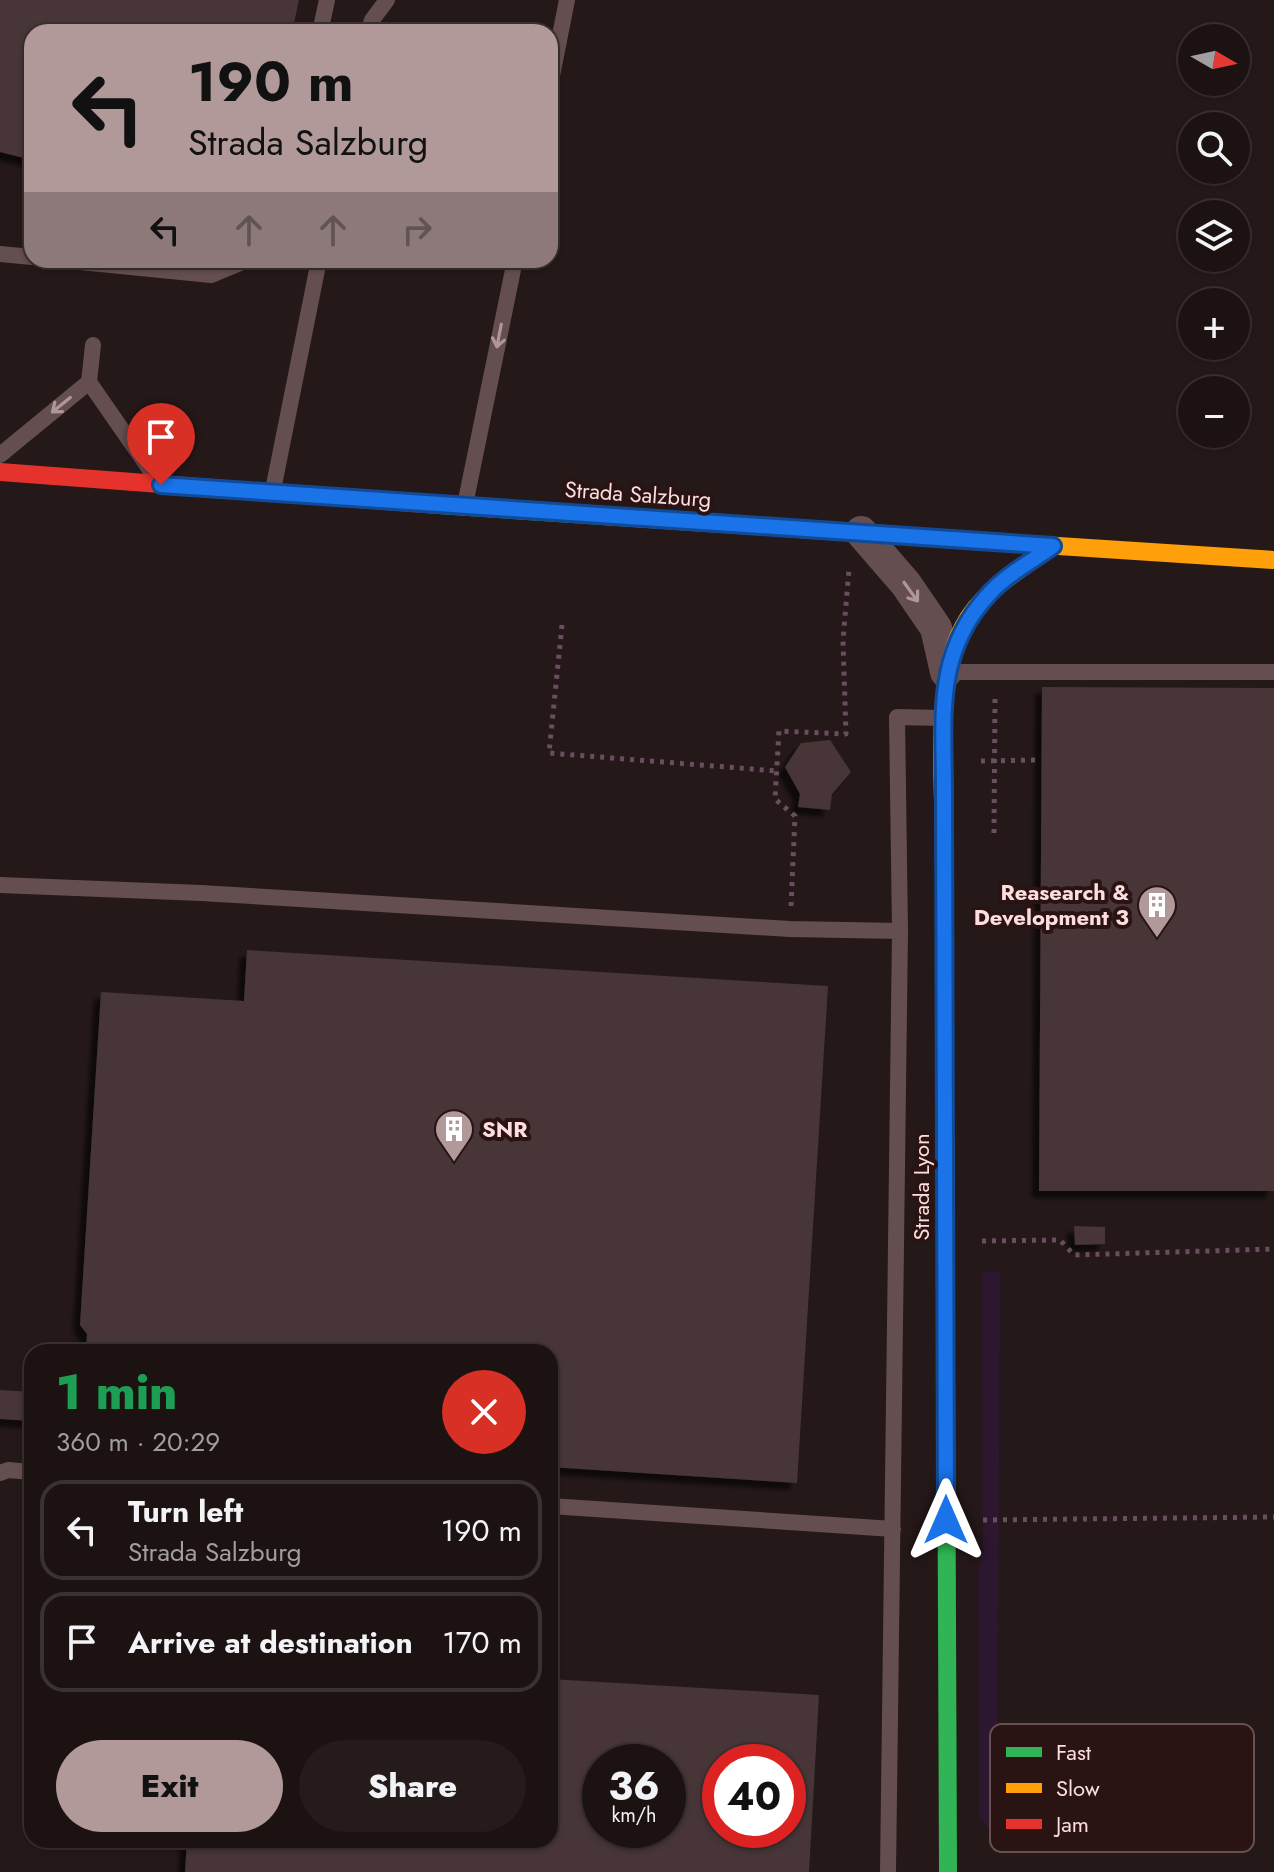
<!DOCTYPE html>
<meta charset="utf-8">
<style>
body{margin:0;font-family:Jost,sans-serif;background:#251b1b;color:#f1f3f6;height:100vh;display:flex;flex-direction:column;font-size:30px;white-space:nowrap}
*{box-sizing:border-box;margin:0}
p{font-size:26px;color:#a09e9f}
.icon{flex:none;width:44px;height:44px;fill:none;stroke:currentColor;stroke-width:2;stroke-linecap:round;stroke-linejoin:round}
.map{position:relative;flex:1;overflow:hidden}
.details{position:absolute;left:24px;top:1344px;width:534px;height:504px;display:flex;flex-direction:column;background:#1c1212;border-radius:24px;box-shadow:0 2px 6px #0004,0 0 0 2px #3a3232}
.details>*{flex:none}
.top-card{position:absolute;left:24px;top:24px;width:534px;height:244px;border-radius:24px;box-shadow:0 2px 6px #0004,0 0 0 2px #3a3232;background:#b19899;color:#111;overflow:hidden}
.needle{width:52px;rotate:99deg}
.tools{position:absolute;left:1178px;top:24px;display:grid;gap:16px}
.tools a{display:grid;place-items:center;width:72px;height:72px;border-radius:50%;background:#1c1212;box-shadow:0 2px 6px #0004,0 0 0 2px #3a3232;font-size:40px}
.speed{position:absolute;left:582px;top:1744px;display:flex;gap:16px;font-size:40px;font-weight:700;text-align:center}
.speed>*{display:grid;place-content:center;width:104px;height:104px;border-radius:50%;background:#1c1212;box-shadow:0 2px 6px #0004,0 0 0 2px #3a3232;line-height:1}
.speed small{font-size:20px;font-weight:400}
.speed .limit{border:12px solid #d22;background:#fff;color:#111}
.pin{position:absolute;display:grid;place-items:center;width:68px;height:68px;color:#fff;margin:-82px -34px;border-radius:50% 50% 50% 0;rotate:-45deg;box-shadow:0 0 8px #0007}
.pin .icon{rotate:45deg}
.me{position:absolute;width:88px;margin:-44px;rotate:0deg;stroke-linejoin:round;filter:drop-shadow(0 0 6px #0008)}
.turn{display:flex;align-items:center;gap:28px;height:168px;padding:0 32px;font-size:36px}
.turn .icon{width:104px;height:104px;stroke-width:2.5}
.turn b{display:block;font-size:56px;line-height:68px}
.lanes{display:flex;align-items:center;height:76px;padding:0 32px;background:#0003;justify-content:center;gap:40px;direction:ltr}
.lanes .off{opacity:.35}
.round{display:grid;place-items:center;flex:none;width:84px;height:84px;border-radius:42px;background:#251b1b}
.headline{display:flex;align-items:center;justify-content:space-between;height:136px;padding:0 32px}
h1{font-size:48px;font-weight:800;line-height:60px;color:#1e9e55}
.primary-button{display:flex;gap:16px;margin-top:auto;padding:16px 32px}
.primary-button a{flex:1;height:92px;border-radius:48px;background:#b19899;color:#111;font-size:32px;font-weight:800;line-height:92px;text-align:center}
.primary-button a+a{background:#251b1b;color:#f1f3f6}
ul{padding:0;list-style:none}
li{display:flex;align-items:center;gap:24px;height:100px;margin:0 16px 12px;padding:0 16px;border:4px solid #3a3232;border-radius:24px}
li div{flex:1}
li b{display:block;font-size:30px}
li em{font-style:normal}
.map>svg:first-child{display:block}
.green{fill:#2d162f}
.building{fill:#463637;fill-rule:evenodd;filter:url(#shadow)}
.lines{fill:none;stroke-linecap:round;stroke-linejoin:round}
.path{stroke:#684e5f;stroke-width:5;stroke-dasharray:4 6;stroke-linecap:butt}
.lane{stroke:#644e50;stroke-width:16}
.street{stroke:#644e50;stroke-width:32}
.fast{stroke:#30b455;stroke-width:18}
.slow{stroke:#ff9f0a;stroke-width:18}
.jam{stroke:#e5322d;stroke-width:18}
.oneway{stroke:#b09697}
.route-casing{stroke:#114b97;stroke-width:20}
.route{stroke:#1a73e8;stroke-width:14}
.labels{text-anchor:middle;stroke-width:8;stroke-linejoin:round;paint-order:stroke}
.street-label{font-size:22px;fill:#fdddde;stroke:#2a1313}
.poi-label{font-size:22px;font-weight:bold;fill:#fdddde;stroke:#2a1313;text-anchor:end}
.key{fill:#2a1313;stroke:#695050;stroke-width:2}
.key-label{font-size:22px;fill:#fdddde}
</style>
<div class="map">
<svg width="1274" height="1872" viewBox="0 0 1274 1872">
<defs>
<filter id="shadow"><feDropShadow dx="-7" dy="7" stdDeviation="2" flood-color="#0009"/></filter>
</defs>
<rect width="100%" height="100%" fill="#251818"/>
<path class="green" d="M 999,1271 L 1000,1278 L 997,1840 L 979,1816 L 978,1570 L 983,1551 L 982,1272 Z"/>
<path class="building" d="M 0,0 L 299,0 L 292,32 L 32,32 L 32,160 L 0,152 Z
M 1042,687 L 1274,688 L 1274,1191 L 1039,1191 Z
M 830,740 L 851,772 L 832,794 L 830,810 L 798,807 L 800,794 L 785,767 L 801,743 Z
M 247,950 L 828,986 L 797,1483 L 550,1467 L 550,1352 L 86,1352 L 87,1334 L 80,1325 L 101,992 L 244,1001 Z
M 1074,1226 L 1105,1227 L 1105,1244 L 1075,1245 Z
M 0,1390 L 32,1392 L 32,1421 L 0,1419 Z
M 550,1679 L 819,1695 L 809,1872 L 185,1872 L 187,1840 L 550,1840 ZM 600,1762 L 668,1762 L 668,1830 L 600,1830 ZM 720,1762 L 788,1762 L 788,1830 L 720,1830 Z"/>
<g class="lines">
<path class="path" d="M 562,625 L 549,753 L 777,771
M 981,761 L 1037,760
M 994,833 L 995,696
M 791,906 L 795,816 L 775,799 L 779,731 L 846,734 L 843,640 L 849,569
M 982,1241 L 1060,1240 L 1074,1255 L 1274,1249
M 983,1520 L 1274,1517"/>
<path class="lane" d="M 320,32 L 327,0
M 368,32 L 372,20 L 387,0
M 550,86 L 567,0
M 0,254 L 32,257
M 60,260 L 211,275 L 247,260
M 89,382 L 93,345
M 0,455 L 89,382 L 155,477
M 273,490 L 319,260
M 465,505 L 515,260
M 952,672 L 1274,672
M 0,885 L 201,893 L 790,929 L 900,931
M 0,1473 L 8,1470 L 32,1472
M 550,1506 L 893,1529
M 888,1872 L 900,931 L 897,717 L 941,718"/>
<path class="street" d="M 861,532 L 906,584 L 936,628 L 946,672"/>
<path class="fast" d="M 439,505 L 873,534
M 945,1120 L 948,1872"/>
<path class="slow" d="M 873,534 L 1274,560
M 945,1120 C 945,1028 945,936 944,844 C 944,782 933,682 963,627 C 982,590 1021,570 1053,546"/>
<path class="jam" d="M 0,472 L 439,505"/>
</g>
<defs><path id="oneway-shaft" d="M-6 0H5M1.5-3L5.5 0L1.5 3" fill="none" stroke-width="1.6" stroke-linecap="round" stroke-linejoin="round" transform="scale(2)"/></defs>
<g class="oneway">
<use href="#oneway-shaft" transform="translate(499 336) rotate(101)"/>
<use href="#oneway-shaft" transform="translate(61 405) rotate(141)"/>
<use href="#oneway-shaft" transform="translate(911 592) rotate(54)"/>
</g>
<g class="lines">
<g class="route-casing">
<path id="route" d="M 161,485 L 1053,546 C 1032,561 1006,575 989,594 C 934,653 944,717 944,792 L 946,1520"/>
</g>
<use href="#route" class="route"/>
</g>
<defs>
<g id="building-pin" transform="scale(2)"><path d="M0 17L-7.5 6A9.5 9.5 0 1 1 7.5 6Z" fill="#b19899" stroke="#2a1313"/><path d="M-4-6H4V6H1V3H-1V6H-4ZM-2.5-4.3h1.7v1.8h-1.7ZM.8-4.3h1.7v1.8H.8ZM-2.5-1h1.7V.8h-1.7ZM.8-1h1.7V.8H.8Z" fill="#fff"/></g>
</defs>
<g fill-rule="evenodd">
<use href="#building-pin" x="1157" y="905"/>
<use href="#building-pin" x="454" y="1129"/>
</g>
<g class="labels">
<g class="street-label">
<text transform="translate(638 494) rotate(4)" y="8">Strada Salzburg</text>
<text transform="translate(921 1187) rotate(-90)" y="8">Strada Lyon</text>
</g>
<g class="poi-label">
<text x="1129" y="900">Reasearch &amp;<tspan x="1129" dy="25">Development 3</tspan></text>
<text x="482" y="1137" text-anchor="start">SNR</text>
</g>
</g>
<rect x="990" y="1724" width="264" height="128" rx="12" class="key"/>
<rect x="1006" y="1747" width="36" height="10" fill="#30b455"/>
<rect x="1006" y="1783" width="36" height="10" fill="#ff9f0a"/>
<rect x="1006" y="1819" width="36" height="10" fill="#e5322d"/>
<g class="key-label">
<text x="1056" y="1760">Fast</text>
<text x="1056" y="1796">Slow</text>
<text x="1056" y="1832">Jam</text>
</g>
</svg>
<div class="tools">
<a><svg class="needle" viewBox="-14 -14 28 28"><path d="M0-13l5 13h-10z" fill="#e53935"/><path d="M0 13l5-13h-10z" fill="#a09e9f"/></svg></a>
<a><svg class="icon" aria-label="search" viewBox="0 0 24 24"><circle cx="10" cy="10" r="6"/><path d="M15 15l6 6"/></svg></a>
<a><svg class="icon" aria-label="layers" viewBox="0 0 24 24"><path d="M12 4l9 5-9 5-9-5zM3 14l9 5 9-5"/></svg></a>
<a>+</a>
<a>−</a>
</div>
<div class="speed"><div>36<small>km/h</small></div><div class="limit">40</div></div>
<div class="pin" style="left:161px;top:485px;background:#d93025"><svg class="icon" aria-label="arrive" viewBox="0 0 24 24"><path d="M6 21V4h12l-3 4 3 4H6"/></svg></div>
<svg class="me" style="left:946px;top:1520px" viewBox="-20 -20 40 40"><path d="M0-17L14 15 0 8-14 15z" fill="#1a73e8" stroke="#fff" stroke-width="4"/></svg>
<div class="top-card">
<div class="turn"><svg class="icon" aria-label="left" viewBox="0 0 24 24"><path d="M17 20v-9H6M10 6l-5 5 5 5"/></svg><div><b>190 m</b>Strada Salzburg</div></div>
<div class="lanes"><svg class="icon" aria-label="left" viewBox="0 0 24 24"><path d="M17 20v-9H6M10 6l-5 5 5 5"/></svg><svg class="icon off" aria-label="ahead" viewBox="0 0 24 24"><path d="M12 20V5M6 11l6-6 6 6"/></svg><svg class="icon off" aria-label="ahead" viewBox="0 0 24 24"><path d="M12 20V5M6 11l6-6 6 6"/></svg><svg class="icon off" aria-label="right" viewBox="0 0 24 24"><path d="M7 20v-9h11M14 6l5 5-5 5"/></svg></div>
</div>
<section class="details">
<div class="headline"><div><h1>1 min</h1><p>360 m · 20:29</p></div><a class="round" style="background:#d93025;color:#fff"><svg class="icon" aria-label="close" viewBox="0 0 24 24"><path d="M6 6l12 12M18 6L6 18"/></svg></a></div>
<ul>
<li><svg class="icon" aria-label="left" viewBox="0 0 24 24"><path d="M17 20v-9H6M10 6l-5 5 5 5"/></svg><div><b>Turn left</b><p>Strada Salzburg</p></div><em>190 m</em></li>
<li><svg class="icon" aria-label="arrive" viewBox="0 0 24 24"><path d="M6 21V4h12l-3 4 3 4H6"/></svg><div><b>Arrive at destination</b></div><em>170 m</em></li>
</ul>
<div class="primary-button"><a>Exit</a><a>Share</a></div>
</section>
</div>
